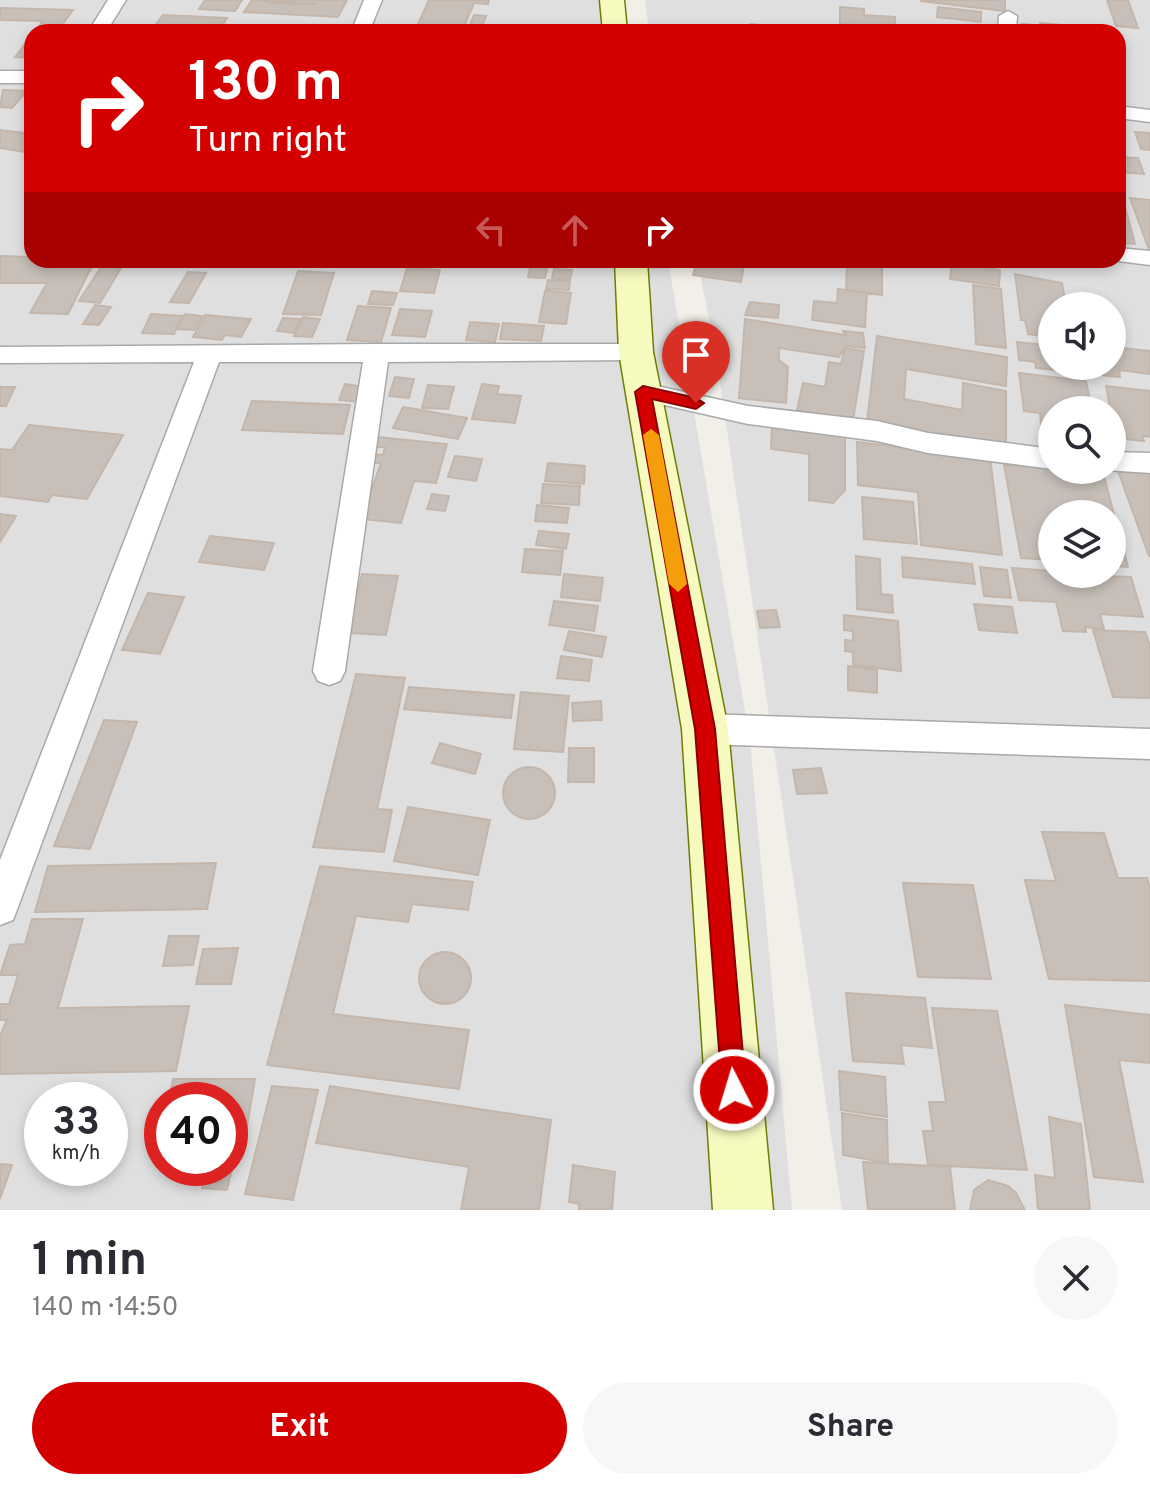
<!DOCTYPE html>
<meta charset="utf-8">
<style>
body{margin:0;font-family:Overpass,sans-serif;background:#f7f7f7;color:#2b2b33;height:100vh;display:flex;flex-direction:column;font-size:30px;white-space:nowrap}
*{box-sizing:border-box;margin:0}
p{font-size:26px;color:#7c7c81}
.icon{flex:none;width:44px;height:44px;fill:none;stroke:currentColor;stroke-width:2;stroke-linecap:round;stroke-linejoin:round}
.map{position:relative;height:1210px;overflow:hidden}
.side{display:flex;flex-direction:column;background:#fff;flex:1}
.side>*{flex:none}
.guide{position:absolute;left:24px;top:24px;width:1102px;height:244px;border-radius:24px;box-shadow:0 4px 12px #0003;background:#d40000;color:#fff;overflow:hidden}
.tools{position:absolute;left:1038px;top:292px;display:grid;gap:16px}
.tools a{display:grid;place-items:center;width:88px;height:88px;border-radius:50%;background:#fff;box-shadow:0 4px 12px #0003;font-size:40px}
.speed{position:absolute;left:24px;top:1082px;display:flex;gap:16px;font-size:40px;font-weight:700;text-align:center}
.speed>*{display:grid;place-content:center;width:104px;height:104px;border-radius:50%;background:#fff;box-shadow:0 4px 12px #0003;line-height:1}
.speed small{font-size:20px;font-weight:400}
.speed .limit{border:12px solid #d22;background:#fff;color:#111}
.pin{position:absolute;display:grid;place-items:center;width:68px;height:68px;color:#fff;margin:-82px -34px;border-radius:50% 50% 50% 0;rotate:-45deg;box-shadow:0 0 8px #0007}
.pin .icon{rotate:45deg}
.me{position:absolute;width:88px;margin:-44px;rotate:355deg;stroke-linejoin:round;filter:drop-shadow(0 0 6px #0008)}
.turn{display:flex;align-items:center;gap:28px;height:168px;padding:0 32px;font-size:36px}
.turn .icon{width:104px;height:104px;stroke-width:2.5}
.turn b{display:block;font-size:56px;line-height:68px}
.lanes{display:flex;align-items:center;height:76px;padding:0 32px;background:#0003;justify-content:center;gap:40px;direction:ltr}
.lanes .off{opacity:.35}
.round{display:grid;place-items:center;flex:none;width:84px;height:84px;border-radius:42px;background:#f7f7f7}
.overview{display:flex;align-items:center;justify-content:space-between;height:136px;padding:0 32px}
h1{font-size:48px;font-weight:700;line-height:60px}
.action{display:flex;gap:16px;margin-top:auto;padding:16px 32px}
.action a{flex:1;height:92px;border-radius:48px;background:#d40000;color:#fff;font-size:32px;font-weight:700;line-height:92px;text-align:center}
.action a+a{background:#f7f7f7;color:#2b2b33}
.map>svg:first-child{display:block}
.residential{fill:#e0dfdf;fill-rule:evenodd}
.building{fill:#c7bfb8;stroke:#c4b6ab;stroke-width:2}
.lines{fill:none;stroke-linecap:round;stroke-linejoin:round}
.street-casing{stroke:#a9a9a9;stroke-width:3}
.secondary-casing{stroke:#707d05;stroke-width:3}
.street{fill:#fff;fill-rule:evenodd}
.secondary{fill:#f7fabf;fill-rule:evenodd}
.route{fill:#d40000;stroke:#8a0000;stroke-width:2}
.slow{fill:#f59e0b}
</style>
<div class="map">
<svg width="1150" height="1210" viewBox="0 0 1150 1210">
<rect width="100%" height="100%" fill="#f2efe9"/>
<path class="residential" d="M 0,0 L 624,0 L 629,32 L 32,32 L 32,260 L 668,260 L 750,740 L 792,1210 L 0,1210 ZM 42,1100 L 110,1100 L 110,1168 L 42,1168 ZM 162,1100 L 230,1100 L 230,1168 L 162,1168 Z
M 645,0 L 1150,0 L 1150,1210 L 842,1210 L 714,342 L 697,260 L 1118,260 L 1118,32 L 649,32 ZM 1052,306 L 1112,306 L 1112,366 L 1052,366 ZM 1052,410 L 1112,410 L 1112,470 L 1052,470 ZM 1052,514 L 1112,514 L 1112,574 L 1052,574 Z"/>
<path class="building" d="M 205,0 L 242,0 L 235,11 L 199,9 Z
M 252,0 L 314,4 L 317,0 L 347,0 L 338,17 L 244,12 Z
M 273,0 L 317,0 L 314,4 L 272,3 Z
M 429,0 L 489,0 L 488,4 L 474,3 L 463,29 L 417,26 Z
M 1005,0 L 1005,11 L 921,1 L 921,0 Z
M 1107,0 L 1128,0 L 1138,28 L 1116,26 Z
M 840,7 L 864,9 L 864,15 L 895,17 L 895,28 L 840,24 Z
M 938,7 L 981,12 L 981,22 L 937,17 Z
M 0,8 L 73,10 L 57,32 L 34,32 L 43,21 L 0,20 Z
M 163,15 L 227,18 L 220,29 L 224,29 L 222,32 L 176,29 L 174,32 L 150,32 Z
M 474,15 L 486,16 L 480,32 L 467,32 Z
M 1040,23 L 1085,27 L 1087,32 L 1023,32 L 1022,24 L 1041,26 Z
M 750,24 L 828,32 L 748,32 Z
M 32,35 L 32,58 L 15,57 Z
M 3,90 L 27,91 L 12,108 L 0,107 Z
M 0,130 L 32,134 L 32,153 L 0,148 Z
M 1135,132 L 1150,133 L 1150,150 L 1141,149 Z
M 1118,157 L 1138,158 L 1144,174 L 1118,172 Z
M 1118,192 L 1121,192 L 1135,244 L 1118,243 Z
M 1130,198 L 1150,200 L 1150,250 L 1149,250 Z
M 0,256 L 32,257 L 32,260 L 95,260 L 68,314 L 30,313 L 47,283 L 0,283 Z
M 410,260 L 444,260 L 443,265 L 409,263 Z
M 697,260 L 745,260 L 741,282 L 693,275 Z
M 821,260 L 882,260 L 882,295 L 846,290 L 847,263 Z
M 952,262 L 1000,270 L 999,286 L 950,279 Z
M 531,263 L 548,264 L 545,278 L 528,277 Z
M 101,267 L 121,268 L 100,303 L 79,301 Z
M 407,268 L 440,270 L 434,293 L 400,291 Z
M 554,269 L 572,270 L 570,280 L 552,278 Z
M 298,271 L 334,273 L 321,315 L 283,314 Z
M 188,272 L 206,273 L 189,303 L 170,302 Z
M 1015,274 L 1062,283 L 1066,306 L 1052,306 L 1052,337 L 1028,334 L 1025,320 L 1021,320 Z
M 548,280 L 570,281 L 569,290 L 546,289 Z
M 973,285 L 1001,289 L 1006,348 L 976,344 Z
M 838,289 L 867,293 L 865,327 L 812,320 L 814,301 L 837,303 Z
M 372,291 L 397,293 L 393,305 L 368,304 Z
M 545,291 L 571,293 L 566,324 L 539,322 Z
M 750,302 L 779,305 L 778,318 L 745,315 Z
M 95,305 L 111,307 L 99,325 L 83,324 Z
M 358,306 L 391,308 L 381,342 L 347,340 Z
M 400,309 L 432,311 L 425,337 L 392,335 Z
M 151,314 L 183,316 L 174,334 L 142,333 Z
M 185,314 L 202,316 L 194,330 L 177,329 Z
M 205,315 L 251,319 L 241,337 L 225,335 L 222,340 L 193,337 Z
M 303,317 L 320,319 L 312,337 L 294,336 Z
M 283,318 L 300,319 L 294,333 L 277,331 Z
M 745,319 L 845,335 L 843,331 L 863,333 L 865,348 L 846,346 L 839,357 L 779,348 L 779,360 L 788,367 L 786,403 L 739,398 Z
M 470,322 L 499,324 L 495,342 L 466,340 Z
M 503,323 L 544,326 L 541,341 L 500,339 Z
M 877,336 L 1007,357 L 1006,386 L 906,369 L 904,399 L 962,410 L 963,383 L 1006,391 L 1006,447 L 867,422 Z
M 1017,342 L 1052,346 L 1052,366 L 1065,366 L 1066,371 L 1036,368 L 1035,362 L 1019,360 Z
M 1112,347 L 1150,351 L 1150,374 L 1119,370 L 1120,377 L 1092,374 L 1090,366 L 1112,366 Z
M 845,348 L 864,351 L 853,421 L 797,410 L 803,383 L 825,387 L 829,362 L 841,364 Z
M 1019,373 L 1086,381 L 1092,410 L 1052,410 L 1052,425 L 1041,424 L 1040,413 L 1024,411 Z
M 395,377 L 414,379 L 409,398 L 389,396 Z
M 345,384 L 364,387 L 359,402 L 339,400 Z
M 482,384 L 499,386 L 497,394 L 521,396 L 515,423 L 472,419 Z
M 428,385 L 454,387 L 448,409 L 422,408 Z
M 1106,386 L 1150,391 L 1150,437 L 1142,436 L 1144,441 L 1116,438 Z
M 0,387 L 15,387 L 6,406 L 0,406 Z
M 252,401 L 350,405 L 343,434 L 242,430 Z
M 403,407 L 467,418 L 458,439 L 393,428 Z
M 29,425 L 123,435 L 87,499 L 52,495 L 48,502 L 0,496 L 0,449 L 12,450 Z
M 772,427 L 845,435 L 845,490 L 833,503 L 809,500 L 809,454 L 771,449 Z
M 378,437 L 447,444 L 436,483 L 414,481 L 401,523 L 361,519 L 381,463 L 370,463 L 373,454 L 383,455 L 385,447 L 375,447 Z
M 857,442 L 990,457 L 1002,555 L 921,545 L 918,492 L 858,485 Z
M 455,456 L 482,459 L 476,481 L 448,477 Z
M 548,463 L 585,466 L 584,484 L 545,481 Z
M 1004,465 L 1103,473 L 1128,567 L 1112,566 L 1112,514 L 1052,514 L 1052,560 L 1021,558 Z
M 1118,471 L 1150,472 L 1150,556 L 1149,556 Z
M 543,484 L 580,486 L 579,505 L 541,503 Z
M 432,494 L 449,496 L 445,511 L 427,509 Z
M 862,497 L 913,502 L 917,544 L 864,539 Z
M 537,505 L 569,508 L 567,523 L 535,521 Z
M 0,514 L 16,516 L 0,542 Z
M 539,531 L 569,534 L 566,549 L 536,545 Z
M 210,536 L 274,543 L 264,570 L 199,562 Z
M 525,549 L 563,551 L 560,575 L 522,572 Z
M 856,556 L 880,559 L 881,594 L 892,595 L 893,613 L 857,609 Z
M 902,557 L 972,564 L 975,584 L 903,577 Z
M 980,567 L 1007,570 L 1011,598 L 984,596 Z
M 1012,568 L 1052,571 L 1052,574 L 1131,577 L 1143,617 L 1100,614 L 1104,629 L 1085,627 L 1086,632 L 1063,631 L 1056,602 L 1019,600 Z
M 362,574 L 398,576 L 386,635 L 348,633 Z
M 564,574 L 603,578 L 600,601 L 561,597 Z
M 148,593 L 184,597 L 160,654 L 122,650 Z
M 554,601 L 598,606 L 594,631 L 549,625 Z
M 974,604 L 1012,607 L 1017,633 L 979,630 Z
M 776,610 L 780,627 L 760,628 L 757,611 Z
M 844,615 L 898,621 L 901,671 L 853,665 L 853,652 L 845,651 L 845,640 L 853,641 L 853,631 L 844,630 Z
M 1093,630 L 1145,632 L 1150,646 L 1150,698 L 1113,697 Z
M 569,631 L 606,637 L 602,657 L 564,650 Z
M 561,656 L 592,660 L 589,681 L 557,678 Z
M 848,666 L 877,670 L 877,693 L 848,690 Z
M 356,674 L 405,678 L 377,809 L 392,810 L 384,852 L 313,847 Z
M 409,687 L 514,695 L 511,718 L 404,709 Z
M 521,692 L 569,696 L 563,752 L 514,749 Z
M 601,701 L 602,720 L 573,721 L 572,703 Z
M 104,720 L 137,722 L 90,849 L 54,846 Z
M 440,743 L 481,754 L 475,774 L 432,763 Z
M 569,748 L 594,748 L 594,782 L 568,782 Z
M503 793a26 26 0 1 1 52 0a26 26 0 1 1-52 0Z
M 821,768 L 827,793 L 797,794 L 793,770 Z
M 408,807 L 490,820 L 478,875 L 394,861 Z
M 1042,832 L 1104,833 L 1118,878 L 1147,878 L 1150,888 L 1150,981 L 1049,979 L 1025,880 L 1056,881 Z
M 216,863 L 207,909 L 35,912 L 48,866 Z
M 320,866 L 473,882 L 468,910 L 412,904 L 408,922 L 356,916 L 333,1014 L 469,1030 L 459,1089 L 267,1065 Z
M 903,883 L 973,885 L 991,979 L 918,977 Z
M 32,919 L 83,919 L 58,1008 L 189,1006 L 176,1071 L 0,1074 L 0,1036 L 7,1020 L 0,1020 L 0,1004 L 9,1004 L 18,975 L 0,975 L 10,945 L 25,944 Z
M 169,936 L 199,936 L 193,965 L 163,966 Z
M 238,948 L 231,984 L 196,984 L 203,949 Z
M419 978a26 26 0 1 1 52 0a26 26 0 1 1-52 0Z
M 846,993 L 925,998 L 932,1048 L 901,1045 L 904,1064 L 853,1061 Z
M 1065,1005 L 1150,1015 L 1150,1063 L 1119,1060 L 1143,1182 L 1094,1177 Z
M 932,1008 L 997,1011 L 1027,1170 L 928,1165 L 923,1131 L 933,1131 L 929,1102 L 946,1102 Z
M 839,1071 L 885,1077 L 887,1117 L 841,1110 Z
M 173,1079 L 255,1079 L 246,1132 L 230,1133 L 230,1100 L 169,1100 Z
M 272,1086 L 318,1090 L 293,1200 L 245,1194 Z
M 330,1086 L 551,1120 L 539,1210 L 461,1210 L 469,1167 L 316,1143 Z
M 842,1113 L 887,1120 L 888,1163 L 843,1155 Z
M 1049,1117 L 1081,1124 L 1090,1210 L 1038,1210 L 1035,1175 L 1055,1178 Z
M 230,1151 L 236,1152 L 227,1190 L 202,1188 L 207,1168 L 230,1168 Z
M 863,1162 L 950,1167 L 955,1210 L 868,1210 Z
M 0,1164 L 12,1165 L 0,1199 Z
M 573,1165 L 615,1172 L 612,1210 L 579,1210 L 579,1204 L 569,1202 Z
M 988,1180 L 1008,1186 L 1016,1193 L 1025,1210 L 970,1210 L 974,1190 Z"/>
<g class="lines">
<g class="street-casing">
<path id="street" d="M 108,0 L 126,0 L 106,32 L 88,32 Z
M 364,0 L 382,0 L 369,32 L 351,32 Z
M 1008,11 L 1017,16 L 1016,32 L 998,32 L 999,16 Z
M 0,71 L 32,71 L 32,83 L 0,83 Z
M 1118,106 L 1150,110 L 1150,122 L 1118,118 Z
M 1118,248 L 1150,251 L 1150,265 L 1110,260 L 1118,260 Z
M 377,344 L 636,344 L 645,346 L 648,352 L 645,358 L 636,360 L 388,362 L 345,671 L 340,681 L 329,685 L 318,681 L 313,671 L 363,362 L 219,362 L 18,907 L 13,920 L 0,925 L 0,860 L 194,362 L 0,363 L 0,347 Z
M 643,383 L 748,406 L 877,421 L 928,433 L 1052,449 L 1052,469 L 928,453 L 877,441 L 748,424 L 634,398 L 630,392 L 634,386 Z
M 1112,452 L 1150,453 L 1150,473 L 1105,470 L 1112,470 Z
M 705,714 L 1150,729 L 1150,759 L 705,744 L 693,739 L 689,729 L 693,719 Z"/>
</g>
<g class="secondary-casing">
<path id="secondary" d="M 600,0 L 624,0 L 627,32 L 603,32 Z
M 615,260 L 647,260 L 653,352 L 728,729 L 773,1210 L 713,1210 L 682,729 L 619,352 Z"/>
</g>
<use href="#street" class="street"/>
<use href="#secondary" class="secondary"/>
</g>
<path class="route" d="M 643,386 L 696,398 L 704,403 L 696,409 L 652,399 L 715,729 L 746,1090 L 742,1098 L 734,1102 L 725,1098 L 722,1090 L 695,729 L 635,392 Z"/>
<path class="slow" d="M 651,429 L 659,435 L 687,584 L 678,592 L 669,584 L 643,435 Z"/>
</svg>
<div class="tools">
<a><svg class="icon" aria-label="sound" viewBox="0 0 24 24"><path d="M4 9h4l5-4v14l-5-4H4zM17 9q2 3 0 6"/></svg></a>
<a><svg class="icon" aria-label="search" viewBox="0 0 24 24"><circle cx="10" cy="10" r="6"/><path d="M15 15l6 6"/></svg></a>
<a><svg class="icon" aria-label="layers" viewBox="0 0 24 24"><path d="M12 4l9 5-9 5-9-5zM3 14l9 5 9-5"/></svg></a>
</div>
<div class="speed"><div>33<small>km/h</small></div><div class="limit">40</div></div>
<div class="pin" style="left:696px;top:403px;background:#d93025"><svg class="icon" aria-label="arrive" viewBox="0 0 24 24"><path d="M6 21V4h12l-3 4 3 4H6"/></svg></div>
<svg class="me" style="left:734px;top:1090px" viewBox="-20 -20 40 40"><circle r="17" fill="#d40000" stroke="#fff" stroke-width="3"/><path d="M0-11L8 9 0 5-8 9z" fill="#fff"/></svg>
<div class="guide">
<div class="turn"><svg class="icon" aria-label="right" viewBox="0 0 24 24"><path d="M7 20v-9h11M14 6l5 5-5 5"/></svg><div><b>130 m</b>Turn right</div></div>
<div class="lanes"><svg class="icon off" aria-label="left" viewBox="0 0 24 24"><path d="M17 20v-9H6M10 6l-5 5 5 5"/></svg><svg class="icon off" aria-label="ahead" viewBox="0 0 24 24"><path d="M12 20V5M6 11l6-6 6 6"/></svg><svg class="icon" aria-label="right" viewBox="0 0 24 24"><path d="M7 20v-9h11M14 6l5 5-5 5"/></svg></div>
</div>
</div>
<section class="side">
<div class="overview"><div><h1>1 min</h1><p>140 m · 14:50</p></div><a class="round"><svg class="icon" aria-label="close" viewBox="0 0 24 24"><path d="M6 6l12 12M18 6L6 18"/></svg></a></div>
<div class="action"><a>Exit</a><a>Share</a></div>
</section>
